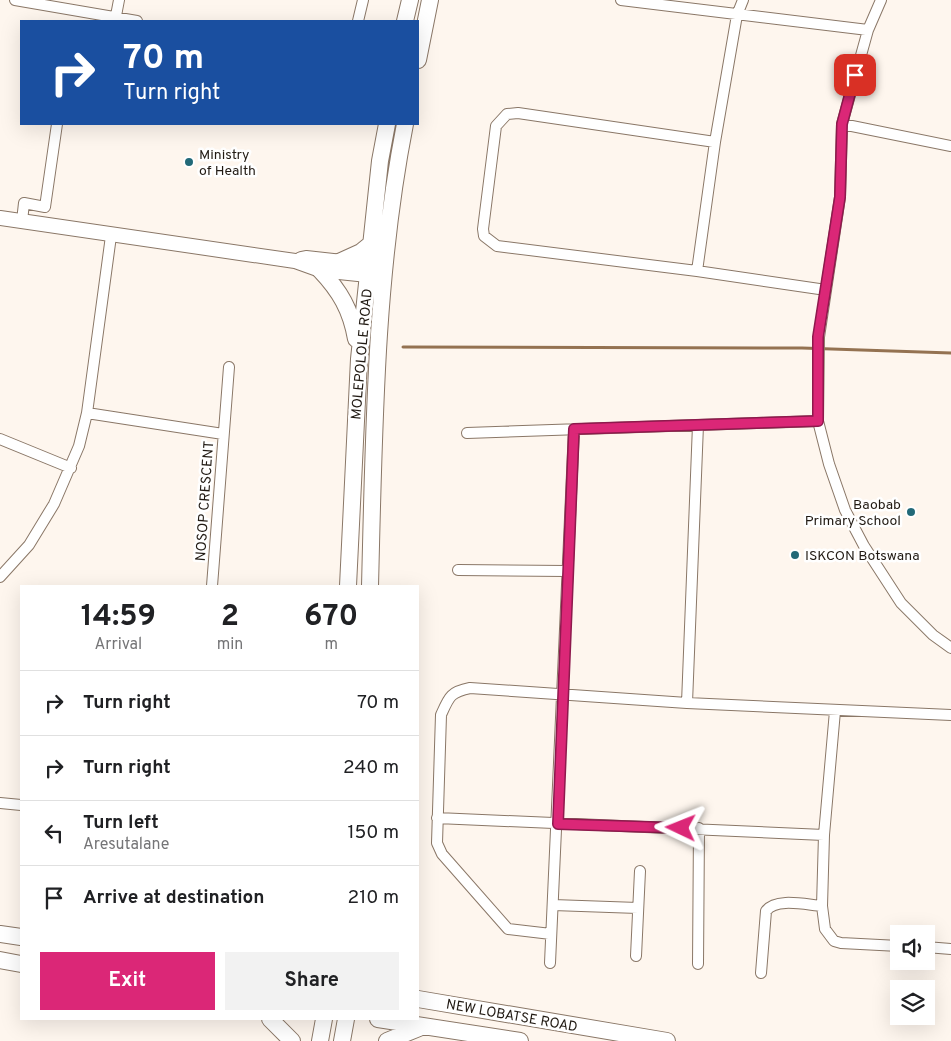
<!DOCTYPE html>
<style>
body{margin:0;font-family:Overpass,sans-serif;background:#f2f2f2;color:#202124;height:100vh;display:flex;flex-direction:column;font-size:19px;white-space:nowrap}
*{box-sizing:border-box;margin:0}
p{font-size:16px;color:#757577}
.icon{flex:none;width:28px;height:28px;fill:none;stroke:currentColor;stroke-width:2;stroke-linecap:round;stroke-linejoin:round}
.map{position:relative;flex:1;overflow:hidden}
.sheet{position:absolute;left:20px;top:585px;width:399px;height:435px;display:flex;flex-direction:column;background:#fff;border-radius:0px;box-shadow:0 5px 20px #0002}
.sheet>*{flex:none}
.hud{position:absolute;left:20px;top:20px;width:399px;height:105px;border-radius:0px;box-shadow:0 5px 20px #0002;background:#1a4fa0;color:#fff;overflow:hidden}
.controls{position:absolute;left:890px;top:925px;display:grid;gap:10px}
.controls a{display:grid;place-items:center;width:45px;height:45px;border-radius:0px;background:#fff;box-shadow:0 5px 20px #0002;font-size:25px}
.pin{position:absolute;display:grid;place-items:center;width:42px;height:42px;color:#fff;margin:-21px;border-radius:10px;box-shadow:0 2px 8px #0006}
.me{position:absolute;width:55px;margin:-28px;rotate:272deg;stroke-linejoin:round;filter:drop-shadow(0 0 4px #0008)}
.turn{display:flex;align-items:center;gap:18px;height:105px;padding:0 20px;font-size:22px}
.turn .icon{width:65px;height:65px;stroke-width:2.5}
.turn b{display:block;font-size:35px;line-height:42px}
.eta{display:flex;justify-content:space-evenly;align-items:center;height:85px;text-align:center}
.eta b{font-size:30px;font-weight:700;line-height:35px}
.action{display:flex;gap:10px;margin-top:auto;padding:10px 20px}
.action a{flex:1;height:58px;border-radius:0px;background:#db2777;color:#fff;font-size:20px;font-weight:700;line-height:58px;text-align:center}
.action a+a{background:#f2f2f2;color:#202124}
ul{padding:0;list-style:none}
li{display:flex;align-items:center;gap:15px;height:65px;padding:0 20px;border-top:1px solid #e0e0e0}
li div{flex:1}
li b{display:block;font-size:19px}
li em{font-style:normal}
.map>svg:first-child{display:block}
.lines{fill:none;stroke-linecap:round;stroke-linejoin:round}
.stream{stroke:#947251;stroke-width:3}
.street-casing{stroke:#8a7767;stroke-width:12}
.secondary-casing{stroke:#8a7767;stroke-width:16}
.primary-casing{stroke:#8a7767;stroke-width:18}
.street{stroke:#fff;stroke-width:10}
.secondary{stroke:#fff;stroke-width:14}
.primary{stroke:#fff;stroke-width:16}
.route-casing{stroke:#8e194d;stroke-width:12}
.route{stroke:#db2777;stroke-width:9}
.poi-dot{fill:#226978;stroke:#fff;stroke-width:2}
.labels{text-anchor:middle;stroke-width:5;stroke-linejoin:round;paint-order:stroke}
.poi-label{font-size:14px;fill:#211a13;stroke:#fff;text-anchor:start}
.street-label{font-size:14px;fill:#211a13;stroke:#fff}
</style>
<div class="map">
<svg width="951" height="1041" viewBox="0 0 951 1041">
<rect width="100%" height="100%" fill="#fef6ee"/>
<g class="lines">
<path class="stream" d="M 403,347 L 802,348 L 951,353"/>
<g class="street-casing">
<path id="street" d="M 15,0 L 137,21
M 621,0 L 868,30
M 881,0 L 868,30 L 842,124 L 840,197 L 819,337 L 818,421 L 829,464 L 845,510 L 864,546 L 901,603 L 933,635 L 951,648
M 115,21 L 119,0
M 358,21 L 363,0
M 842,124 L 951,146
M 715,142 L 518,113 L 507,114 L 496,126 L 483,229 L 484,236 L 497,246 L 697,271 L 826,290
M 22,221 L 24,203 L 45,207 L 57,124
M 697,271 L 715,142 L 737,15 L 743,0
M 87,413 L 223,434
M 467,433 L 818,421
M 0,439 L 71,468
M 458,570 L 566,571
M 0,577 L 29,545 L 54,504 L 79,446 L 87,413 L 111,236
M 212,586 L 229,367
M 687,703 L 698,425
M 835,711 L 824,835 L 822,906 L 825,929 L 834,941 L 841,943 L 899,946
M 0,803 L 21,805
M 437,818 L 824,835
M 553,905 L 638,908
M 551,934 L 508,929 L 442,854 L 437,843 L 441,715 C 449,697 450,692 470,688 L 687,703 L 951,715
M 926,947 L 951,949
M 636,956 L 640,871
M 550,963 L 574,429
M 698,964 L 699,828
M 761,973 L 766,911 C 776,897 807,905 822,906"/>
</g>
<g class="secondary-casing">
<path id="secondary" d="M 0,218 L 295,261 L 320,270 L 377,276
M 301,259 L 306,258 L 379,266"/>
</g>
<g class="primary-casing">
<path id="primary" d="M 405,21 L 410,0
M 418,60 L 430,0
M 339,262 L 361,252 L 372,243
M 320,270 C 340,291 351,310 356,339
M 348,586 L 359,359 L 380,161 L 387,124
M 370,586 C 374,432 375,276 405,124
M 0,934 L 21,937
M 0,960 L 21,964
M 418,999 L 667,1041
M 270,1019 L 292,1041
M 378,1019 L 520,1041
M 320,1041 L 324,1019
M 342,1041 L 346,1019
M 387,1041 L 419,1028"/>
</g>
<use href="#street" class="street"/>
<use href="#secondary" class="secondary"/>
<use href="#primary" class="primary"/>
</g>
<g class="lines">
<g class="route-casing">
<path id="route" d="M 681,828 L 558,824 L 574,429 L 818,421 L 818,337 L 840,197 L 842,124 L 855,75"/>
</g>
<use href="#route" class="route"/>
</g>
<g class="poi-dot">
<circle cx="189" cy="162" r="5"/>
<circle cx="911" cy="512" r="5"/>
<circle cx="795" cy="555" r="5"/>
</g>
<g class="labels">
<g class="poi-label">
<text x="199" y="159">Ministry<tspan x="199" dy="16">of Health</tspan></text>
<text x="901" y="509" text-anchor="end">Baobab<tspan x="901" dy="16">Primary School</tspan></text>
<text x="805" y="560">ISKCON Botswana</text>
</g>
<g class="street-label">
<text transform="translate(361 354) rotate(-85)" y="5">MOLEPOLOLE ROAD</text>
<text transform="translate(204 501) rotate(-86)" y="5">NOSOP CRESCENT</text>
<text transform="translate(512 1015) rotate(10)" y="5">NEW LOBATSE ROAD</text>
</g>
</g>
</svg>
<div class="controls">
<a><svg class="icon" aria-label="sound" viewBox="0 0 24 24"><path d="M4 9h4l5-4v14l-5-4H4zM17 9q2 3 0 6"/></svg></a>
<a><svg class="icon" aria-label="layers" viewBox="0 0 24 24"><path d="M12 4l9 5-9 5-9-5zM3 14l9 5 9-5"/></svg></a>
</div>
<div class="pin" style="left:855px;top:75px;background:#d93025"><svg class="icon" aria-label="arrive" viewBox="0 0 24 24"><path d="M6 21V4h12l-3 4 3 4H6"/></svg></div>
<svg class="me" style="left:681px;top:828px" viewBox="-20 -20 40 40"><path d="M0-17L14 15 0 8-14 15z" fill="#db2777" stroke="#fff" stroke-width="4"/></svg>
<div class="hud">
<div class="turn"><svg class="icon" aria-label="right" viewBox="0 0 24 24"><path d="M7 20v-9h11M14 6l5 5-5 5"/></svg><div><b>70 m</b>Turn right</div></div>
</div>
<section class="sheet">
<div class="eta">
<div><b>14:59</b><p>Arrival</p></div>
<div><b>2</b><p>min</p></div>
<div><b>670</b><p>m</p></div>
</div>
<ul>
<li><svg class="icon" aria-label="right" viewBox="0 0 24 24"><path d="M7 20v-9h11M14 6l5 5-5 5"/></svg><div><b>Turn right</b></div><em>70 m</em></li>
<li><svg class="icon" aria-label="right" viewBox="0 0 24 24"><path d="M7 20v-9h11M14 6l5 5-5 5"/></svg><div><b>Turn right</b></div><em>240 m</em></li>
<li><svg class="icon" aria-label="left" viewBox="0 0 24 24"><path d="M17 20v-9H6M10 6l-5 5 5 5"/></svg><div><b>Turn left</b><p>Aresutalane</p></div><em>150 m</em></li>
<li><svg class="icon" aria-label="arrive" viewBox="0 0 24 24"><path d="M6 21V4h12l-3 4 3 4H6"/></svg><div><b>Arrive at destination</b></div><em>210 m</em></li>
</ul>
<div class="action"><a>Exit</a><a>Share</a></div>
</section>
</div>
